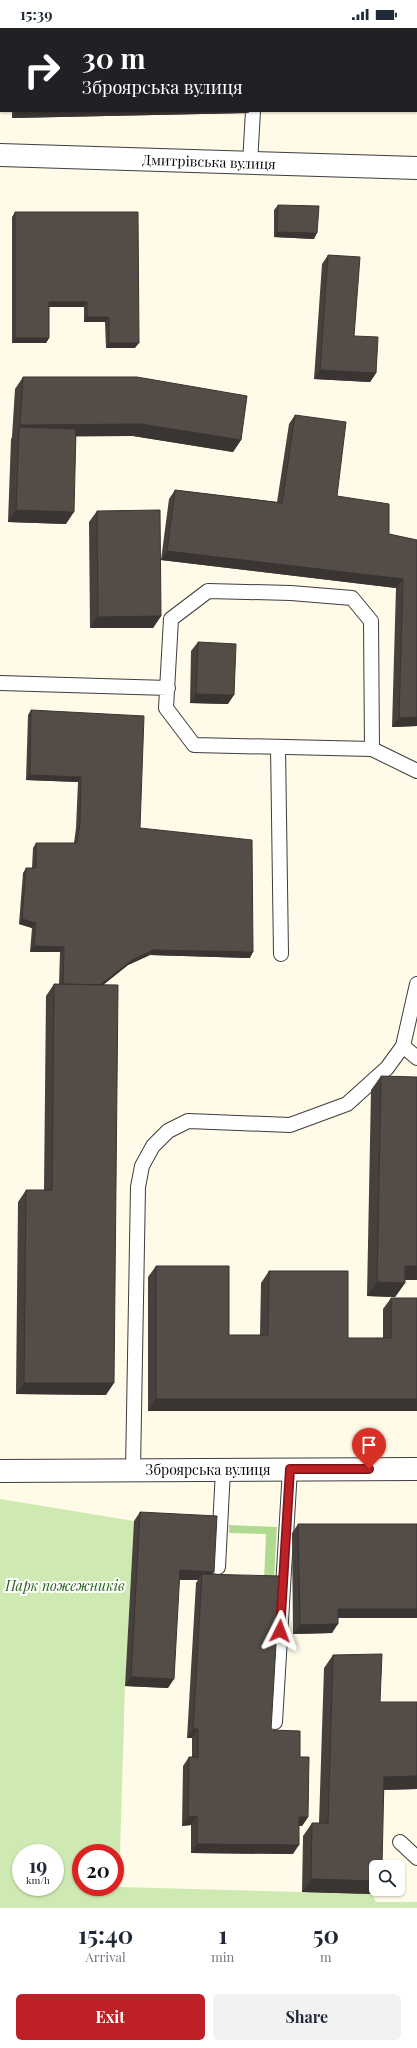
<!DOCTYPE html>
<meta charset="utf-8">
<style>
body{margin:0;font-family:"Playfair Display",serif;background:#f2f2f3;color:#1f2937;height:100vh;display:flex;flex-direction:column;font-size:15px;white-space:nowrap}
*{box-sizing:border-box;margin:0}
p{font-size:13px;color:#747a83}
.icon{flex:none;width:22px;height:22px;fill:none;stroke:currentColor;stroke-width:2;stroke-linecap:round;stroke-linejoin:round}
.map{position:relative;height:1880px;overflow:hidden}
.drawer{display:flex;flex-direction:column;background:#fff;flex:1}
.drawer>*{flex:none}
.top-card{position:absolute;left:0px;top:0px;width:417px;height:84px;box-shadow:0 1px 3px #0004;background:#202124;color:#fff;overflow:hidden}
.controls{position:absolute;left:369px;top:1832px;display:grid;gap:8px}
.controls a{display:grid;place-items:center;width:36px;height:36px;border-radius:6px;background:#fff;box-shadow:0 1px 3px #0004;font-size:20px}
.speed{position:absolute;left:12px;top:1816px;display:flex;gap:8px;font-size:20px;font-weight:700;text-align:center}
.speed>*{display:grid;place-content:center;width:52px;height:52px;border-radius:50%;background:#fff;box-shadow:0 1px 3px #0004;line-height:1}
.speed small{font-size:10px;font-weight:400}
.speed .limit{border:6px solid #d22;background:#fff;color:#111}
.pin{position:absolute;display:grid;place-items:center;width:34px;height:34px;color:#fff;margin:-41px -17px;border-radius:50% 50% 50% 0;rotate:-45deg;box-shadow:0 0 4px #0007}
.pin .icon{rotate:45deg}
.me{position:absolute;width:44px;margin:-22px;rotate:3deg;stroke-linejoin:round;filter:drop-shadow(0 0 3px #0008)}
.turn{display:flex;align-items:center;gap:14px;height:84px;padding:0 16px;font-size:18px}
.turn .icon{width:52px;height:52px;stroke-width:2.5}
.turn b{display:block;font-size:28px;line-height:34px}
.eta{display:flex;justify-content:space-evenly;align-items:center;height:68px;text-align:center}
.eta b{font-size:24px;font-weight:700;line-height:28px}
.primary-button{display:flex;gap:8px;margin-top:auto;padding:8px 16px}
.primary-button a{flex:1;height:46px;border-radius:6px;background:#bd2025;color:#fff;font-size:16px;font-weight:700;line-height:46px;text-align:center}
.primary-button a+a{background:#f2f2f3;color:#1f2937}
.status{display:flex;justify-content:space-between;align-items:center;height:28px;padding:0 20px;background:#fff;direction:ltr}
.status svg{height:11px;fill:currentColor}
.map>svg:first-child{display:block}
.green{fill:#cee9b2;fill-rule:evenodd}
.forest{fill:#b1da91}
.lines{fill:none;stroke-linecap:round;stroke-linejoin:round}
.lane-casing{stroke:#3e3e3e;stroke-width:16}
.street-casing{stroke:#3e3e3e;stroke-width:24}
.lane{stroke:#fff;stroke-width:14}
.street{stroke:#fff;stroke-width:22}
.wall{fill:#47413d}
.shaded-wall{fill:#3a3532}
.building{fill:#534c47;stroke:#3a3532}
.route-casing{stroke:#7b1518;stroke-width:10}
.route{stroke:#bd2025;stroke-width:7}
.labels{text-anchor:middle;stroke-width:4;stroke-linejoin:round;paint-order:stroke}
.street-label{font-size:14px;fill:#0b0b0b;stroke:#fff}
.park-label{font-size:14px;font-style:italic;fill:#28631a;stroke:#fff}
</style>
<div class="status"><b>15:39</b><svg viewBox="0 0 49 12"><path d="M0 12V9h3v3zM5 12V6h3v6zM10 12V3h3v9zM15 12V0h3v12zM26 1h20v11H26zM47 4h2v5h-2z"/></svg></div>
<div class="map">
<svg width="417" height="1880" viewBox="0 0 417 1880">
<rect width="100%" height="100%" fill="#fffbe8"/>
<path class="green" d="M 0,1471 L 134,1493 L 125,1658 L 119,1859 L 372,1866 L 376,1874 L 417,1874 L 417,1880 L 0,1880 ZM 21,1825 L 55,1825 L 55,1859 L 21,1859 ZM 81,1825 L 115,1825 L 115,1859 L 81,1859 Z"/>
<path class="forest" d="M 229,1497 L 277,1499 L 274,1552 L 264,1552 L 266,1506 L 229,1505 Z"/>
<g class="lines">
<g class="lane-casing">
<path id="lane" d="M 257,1 L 257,0
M 250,135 L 253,83
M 0,655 L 168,660
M 278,719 L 281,926
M 372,721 L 371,593 L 352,570 L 291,565 L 208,563 L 171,591 L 166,680 L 194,717 L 372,721 L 417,743
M 403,1018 L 417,1030
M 133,1442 L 138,1159 L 142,1138 L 153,1118 L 168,1103 L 188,1093 L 290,1097 L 347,1076 L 387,1040 L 403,1018 L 417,956
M 218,1539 L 223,1442
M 275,1694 L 290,1441
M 400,1814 L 417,1830"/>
</g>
<g class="street-casing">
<path id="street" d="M 0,127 L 417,140
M 0,1443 L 417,1441"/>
</g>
<use href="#lane" class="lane"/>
<use href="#street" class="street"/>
</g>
<path class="wall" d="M 10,0 L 256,0 L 256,1 L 10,1 Z
M 12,83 L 250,83 L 248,85 L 12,90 Z
M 278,177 L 314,211 L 274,209 L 274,182 Z
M 15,184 L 138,184 L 135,320 L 106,320 L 105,294 L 84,294 L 84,279 L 49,279 L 49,310 L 46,315 L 12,315 L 12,189 Z
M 328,227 L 354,308 L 376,345 L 370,354 L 314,351 L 322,236 Z
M 23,349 L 241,412 L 233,424 L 133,408 L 76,408 L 66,496 L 8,494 L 11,411 L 12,409 L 15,361 Z
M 295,387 L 337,468 L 389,506 L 417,512 L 417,698 L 392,699 L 396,560 L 161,532 L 169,471 L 175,462 L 277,474 L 289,396 Z
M 97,483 L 161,588 L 153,600 L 90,600 L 89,494 Z
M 198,614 L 228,676 L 190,675 L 191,623 Z
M 31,682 L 140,800 L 250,930 L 150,927 L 128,937 L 103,957 L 106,1367 L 16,1366 L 18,1174 L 26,1162 L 44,1162 L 46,968 L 54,956 L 59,956 L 60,924 L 30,924 L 32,900 L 19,896 L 23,845 L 26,840 L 32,840 L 33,820 L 36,815 L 74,815 L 76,800 L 78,754 L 26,752 L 28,687 Z
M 381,1048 L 405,1252 L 405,1255 L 395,1269 L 367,1268 L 371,1062 Z
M 156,1238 L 229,1307 L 260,1307 L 261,1255 L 269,1243 L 348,1310 L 383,1310 L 383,1281 L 391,1270 L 417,1270 L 417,1383 L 148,1383 L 148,1249 Z
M 140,1484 L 213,1546 L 271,1702 L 300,1729 L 308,1789 L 302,1798 L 299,1798 L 293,1826 L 191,1825 L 191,1797 L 182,1798 L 183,1738 L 189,1729 L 192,1729 L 192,1710 L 187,1710 L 196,1555 L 198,1552 L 179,1552 L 168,1660 L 125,1658 L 134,1493 Z
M 298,1496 L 417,1496 L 417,1590 L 338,1590 L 332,1605 L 293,1606 L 292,1505 Z
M 333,1627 L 380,1674 L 417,1674 L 417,1761 L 384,1762 L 376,1839 L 376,1861 L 372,1866 L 302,1864 L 303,1808 L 312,1795 L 319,1795 L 324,1640 Z"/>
<path class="shaded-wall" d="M 297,0 L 360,0 L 359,1 L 296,1 Z
M 17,83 L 250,83 L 248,85 L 12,90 Z
M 277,204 L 317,205 L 314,211 L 274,209 Z
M 49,274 L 87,274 L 84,279 L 46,279 Z
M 87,289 L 109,289 L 105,294 L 84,294 Z
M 15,310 L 49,310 L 46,315 L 12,315 Z
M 109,315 L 139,315 L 135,320 L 106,320 Z
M 320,342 L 376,345 L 370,354 L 314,351 Z
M 141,396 L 241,412 L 233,424 L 133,408 L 19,409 L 19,399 L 12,409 L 20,397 Z
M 16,482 L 74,484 L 66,496 L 8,494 Z
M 167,523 L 403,551 L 396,560 L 161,532 Z
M 161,588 L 153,600 L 90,600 L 98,589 Z
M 196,666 L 234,667 L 228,676 L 190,675 Z
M 417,689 L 417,698 L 392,699 L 399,690 Z
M 30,747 L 81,749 L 78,754 L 26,752 Z
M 22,891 L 36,895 L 32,900 L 19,896 Z
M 34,918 L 64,919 L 60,924 L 30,924 Z
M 153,922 L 253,924 L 250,930 L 150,927 L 128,937 L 93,965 L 59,965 Z
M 405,1238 L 417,1238 L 417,1252 L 396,1252 Z
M 377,1254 L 405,1255 L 395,1269 L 367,1268 Z
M 24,1355 L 114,1355 L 106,1367 L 16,1366 Z
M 156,1371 L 417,1371 L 417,1383 L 148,1383 Z
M 180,1542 L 214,1544 L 208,1553 L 202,1546 L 198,1552 L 173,1551 Z
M 338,1581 L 417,1581 L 417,1590 L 332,1590 Z
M 338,1596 L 332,1605 L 293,1606 L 300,1597 Z
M 131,1649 L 174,1651 L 168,1660 L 125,1658 Z
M 193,1701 L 198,1701 L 192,1710 L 187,1710 Z
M 417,1748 L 417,1761 L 375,1762 L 384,1749 Z
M 197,1788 L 191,1797 L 182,1798 L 188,1789 Z
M 299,1789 L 308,1789 L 302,1798 L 293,1798 Z
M 197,1816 L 299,1817 L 293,1826 L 191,1825 Z
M 311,1851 L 376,1853 L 376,1861 L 372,1866 L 302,1864 Z"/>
<path class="building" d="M 20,0 L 256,0 L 256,1 L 20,1 Z
M 278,177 L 319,178 L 317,205 L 277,204 Z
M 15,184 L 138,184 L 139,315 L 109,315 L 109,289 L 87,289 L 87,274 L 49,274 L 49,310 L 15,310 Z
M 328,227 L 360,229 L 354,308 L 378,309 L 376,345 L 320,342 Z
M 23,349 L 137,349 L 247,368 L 241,412 L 141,396 L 20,397 Z
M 295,387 L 346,394 L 337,468 L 389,476 L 389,506 L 417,512 L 417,689 L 399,690 L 403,551 L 167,523 L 175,462 L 282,475 Z
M 19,399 L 76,401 L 74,484 L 16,482 Z
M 160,482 L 161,588 L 98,589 L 97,483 Z
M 198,614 L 236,616 L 234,667 L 196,666 Z
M 31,682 L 144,688 L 140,800 L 252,812 L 253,924 L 153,922 L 132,932 L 100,957 L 63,956 L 64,919 L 34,918 L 36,895 L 22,891 L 26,840 L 36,840 L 36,815 L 77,815 L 80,795 L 81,749 L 30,747 Z
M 54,956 L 118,957 L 114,1355 L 24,1355 L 26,1162 L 52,1162 Z
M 381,1048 L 417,1049 L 417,1238 L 405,1238 L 405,1255 L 377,1254 Z
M 156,1238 L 229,1238 L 229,1307 L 268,1307 L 269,1243 L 348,1243 L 348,1310 L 391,1310 L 391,1270 L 417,1270 L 417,1371 L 156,1371 Z
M 140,1484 L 217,1488 L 214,1544 L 180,1542 L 174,1651 L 131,1649 Z
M 298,1496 L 417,1496 L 417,1581 L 338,1581 L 338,1596 L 300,1597 Z
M 202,1546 L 280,1548 L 271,1702 L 300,1703 L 300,1729 L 309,1729 L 308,1789 L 299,1789 L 299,1817 L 197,1816 L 197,1788 L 188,1789 L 189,1729 L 198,1729 L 198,1701 L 193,1701 Z
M 382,1626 L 380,1674 L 417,1674 L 417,1748 L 384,1749 L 382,1839 L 376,1839 L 376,1853 L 311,1851 L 312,1795 L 328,1795 L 333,1627 Z"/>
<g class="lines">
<g class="route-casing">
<path id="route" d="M 280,1603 L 290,1441 L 369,1441"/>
</g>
<use href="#route" class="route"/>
</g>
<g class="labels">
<g class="street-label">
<text transform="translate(209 134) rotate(2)" y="5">Дмитрівська вулиця</text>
<text x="208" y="1447">Зброярська вулиця</text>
</g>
<g class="park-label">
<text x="65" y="1563">Парк пожежників</text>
</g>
</g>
</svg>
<div class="controls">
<a><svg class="icon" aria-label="search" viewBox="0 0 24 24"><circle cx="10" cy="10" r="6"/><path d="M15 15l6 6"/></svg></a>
</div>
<div class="speed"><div>19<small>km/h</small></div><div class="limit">20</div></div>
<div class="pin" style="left:369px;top:1441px;background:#d93025"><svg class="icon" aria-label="arrive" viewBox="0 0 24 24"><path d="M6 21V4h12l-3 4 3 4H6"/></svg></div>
<svg class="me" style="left:280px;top:1603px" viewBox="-20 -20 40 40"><path d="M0-17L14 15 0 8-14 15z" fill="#bd2025" stroke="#fff" stroke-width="4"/></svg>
<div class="top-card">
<div class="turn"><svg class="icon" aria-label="right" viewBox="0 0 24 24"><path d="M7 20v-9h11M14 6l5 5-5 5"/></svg><div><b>30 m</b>Зброярська вулиця</div></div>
</div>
</div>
<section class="drawer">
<div class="eta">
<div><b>15:40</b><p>Arrival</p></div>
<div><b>1</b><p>min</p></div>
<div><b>50</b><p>m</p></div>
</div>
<div class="primary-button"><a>Exit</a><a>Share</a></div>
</section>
